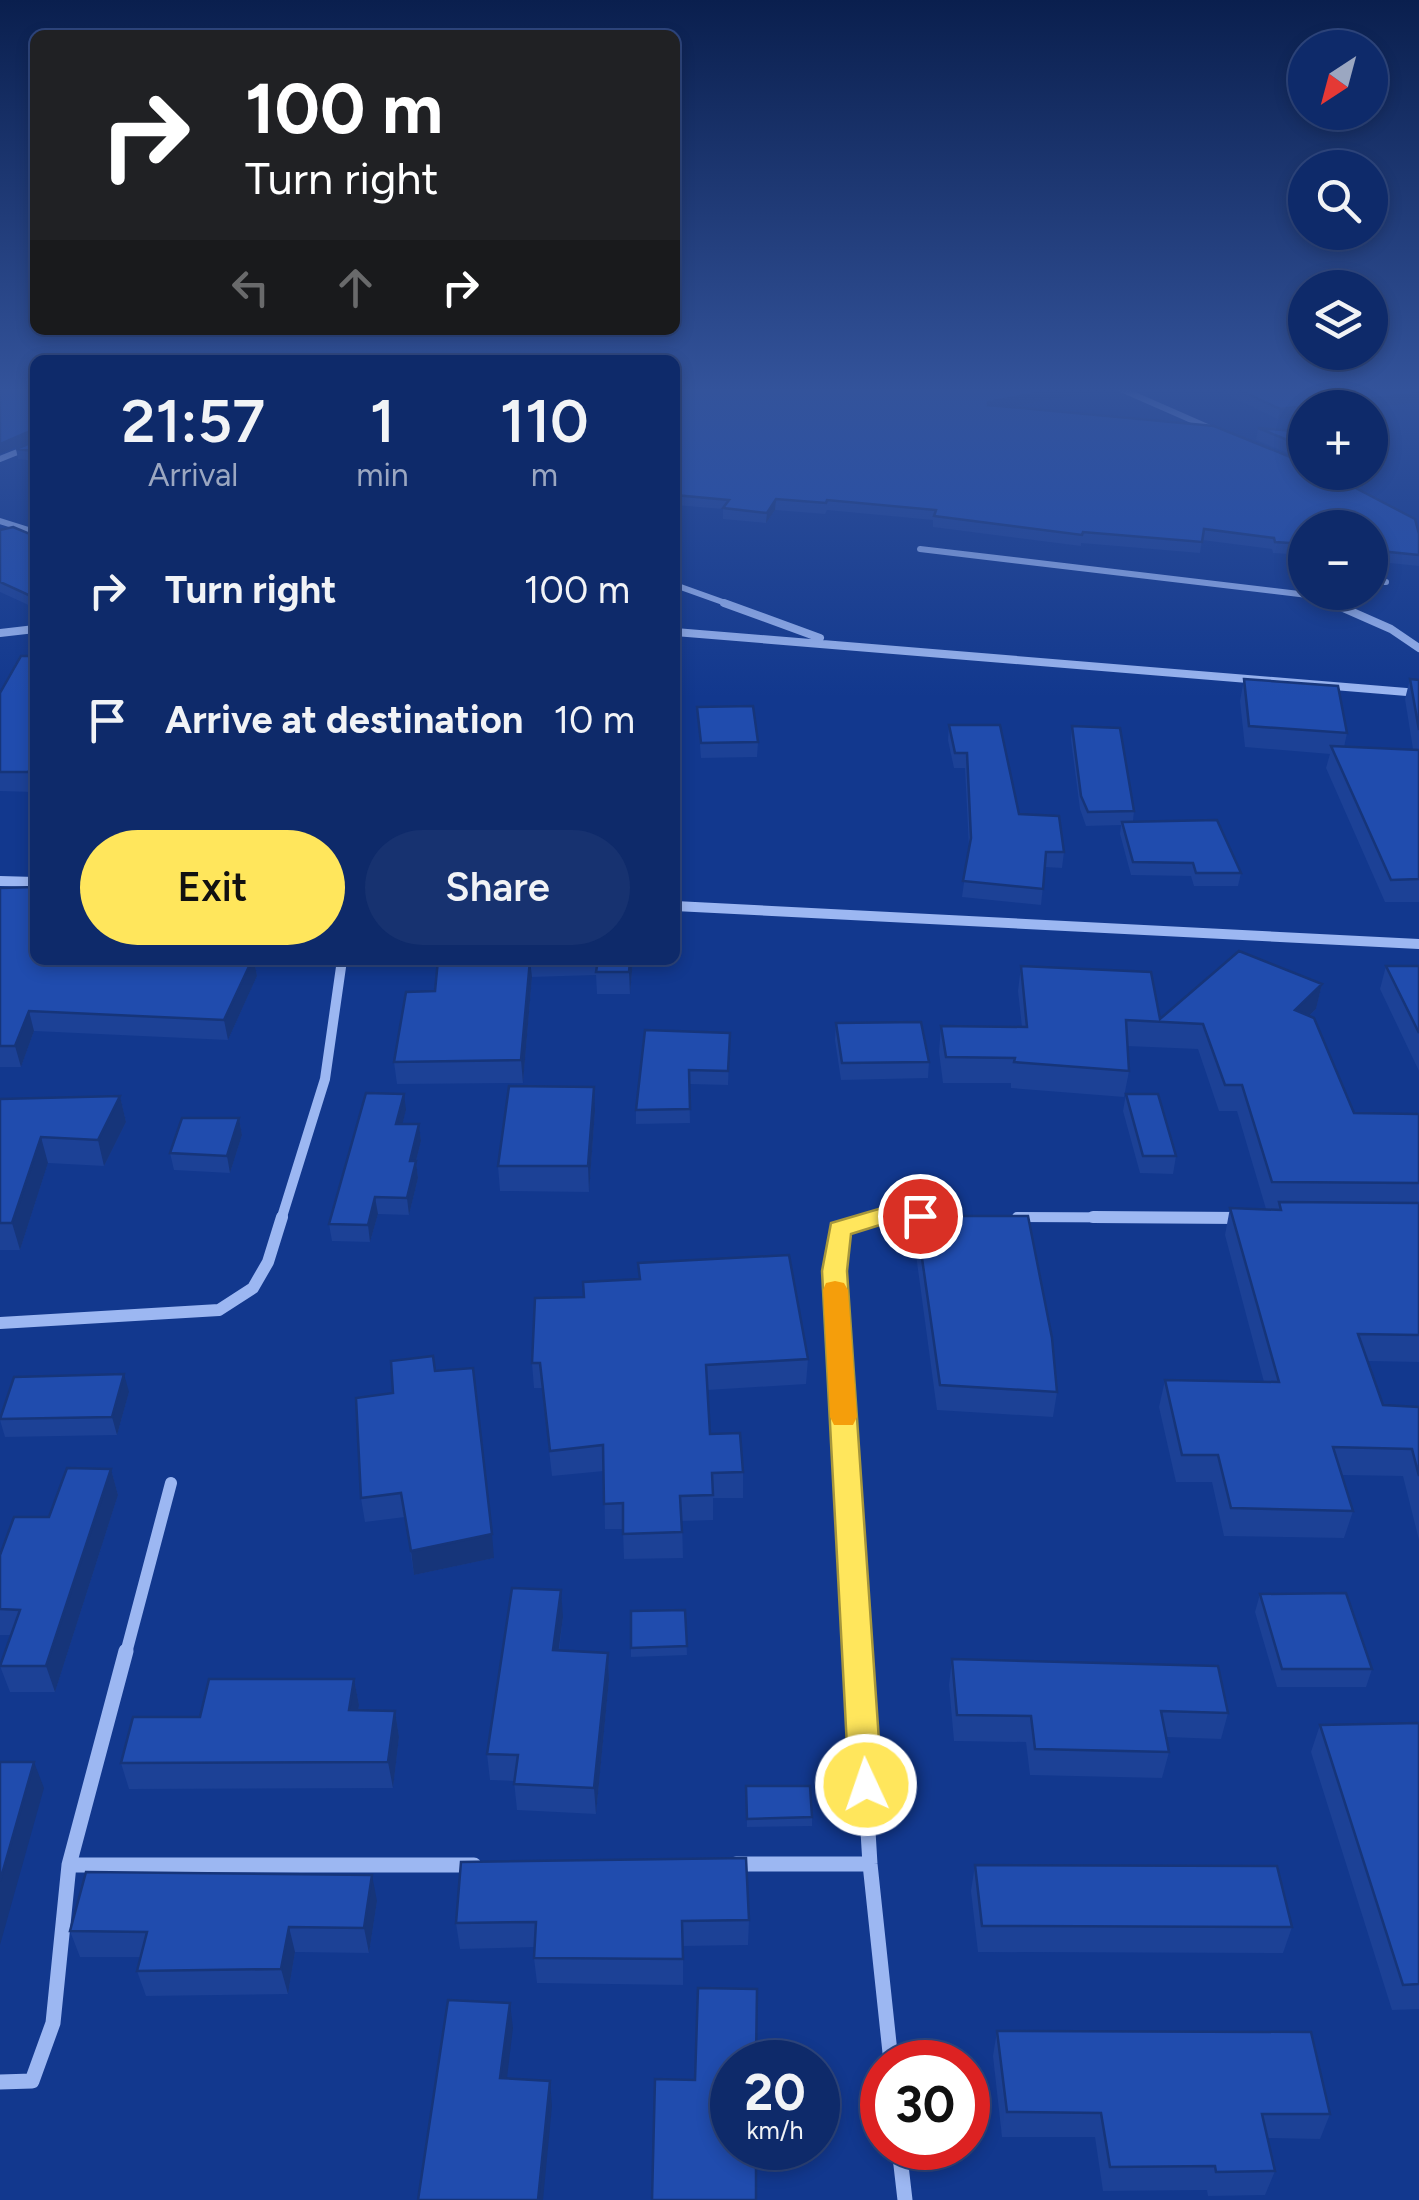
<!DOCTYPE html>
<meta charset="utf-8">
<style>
body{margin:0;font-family:Figtree,sans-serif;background:#173270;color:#f1f3f6;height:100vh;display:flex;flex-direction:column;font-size:38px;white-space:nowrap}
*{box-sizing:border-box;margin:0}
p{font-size:32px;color:#9ba7c1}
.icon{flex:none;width:55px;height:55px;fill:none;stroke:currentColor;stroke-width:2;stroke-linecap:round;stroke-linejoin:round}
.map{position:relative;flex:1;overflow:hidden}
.sheet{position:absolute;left:30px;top:355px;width:650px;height:610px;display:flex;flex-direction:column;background:#0e2a6a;border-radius:15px;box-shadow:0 5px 15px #0003,0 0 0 2px #2e467e}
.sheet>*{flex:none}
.guide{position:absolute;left:30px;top:30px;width:650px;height:305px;border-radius:15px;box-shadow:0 5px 15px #0003,0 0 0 2px #2e467e;background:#202124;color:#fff;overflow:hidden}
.needle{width:65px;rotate:216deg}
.buttons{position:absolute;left:1288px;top:30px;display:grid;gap:20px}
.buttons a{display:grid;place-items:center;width:100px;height:100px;border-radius:50%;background:#0e2a6a;box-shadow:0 5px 15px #0003,0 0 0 2px #2e467e;font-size:50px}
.speed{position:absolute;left:710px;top:2040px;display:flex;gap:20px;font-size:50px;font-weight:700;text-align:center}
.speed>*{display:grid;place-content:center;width:130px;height:130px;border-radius:50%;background:#0e2a6a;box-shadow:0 5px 15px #0003,0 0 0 2px #2e467e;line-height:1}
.speed small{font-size:25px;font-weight:400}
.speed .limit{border:15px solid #d22;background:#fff;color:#111}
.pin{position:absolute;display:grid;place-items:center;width:85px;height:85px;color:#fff;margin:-42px;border:5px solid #fff;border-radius:50%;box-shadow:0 2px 10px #0007}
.me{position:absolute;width:110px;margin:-55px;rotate:357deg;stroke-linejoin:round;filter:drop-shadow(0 0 8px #0008)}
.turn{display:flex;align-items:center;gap:35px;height:210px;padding:0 50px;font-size:45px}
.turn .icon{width:130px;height:130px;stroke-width:2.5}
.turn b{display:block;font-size:70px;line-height:85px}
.lanes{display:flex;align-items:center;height:95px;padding:0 50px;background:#0003;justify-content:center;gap:50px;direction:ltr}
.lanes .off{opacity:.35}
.eta{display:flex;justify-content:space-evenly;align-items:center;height:170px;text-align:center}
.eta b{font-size:60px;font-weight:600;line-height:70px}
.cta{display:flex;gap:20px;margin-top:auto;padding:20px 50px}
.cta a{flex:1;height:115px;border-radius:60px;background:#ffe65c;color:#111;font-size:40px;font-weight:600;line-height:115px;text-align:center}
.cta a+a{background:#173270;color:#f1f3f6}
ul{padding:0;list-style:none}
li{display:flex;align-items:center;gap:30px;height:130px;padding:0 50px}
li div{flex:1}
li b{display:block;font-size:38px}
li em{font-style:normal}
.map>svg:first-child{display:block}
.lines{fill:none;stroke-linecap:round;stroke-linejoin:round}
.minor-far4{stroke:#9cb7f2;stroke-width:6}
.minor-far3{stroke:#9cb7f2;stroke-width:8}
.minor-far2{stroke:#9cb7f2;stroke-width:10}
.minor-far1{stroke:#9cb7f2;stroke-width:12}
.minor{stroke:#9cb7f2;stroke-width:15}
.wall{fill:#1c4196}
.shaded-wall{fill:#16357a}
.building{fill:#204cae;stroke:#16357a;stroke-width:2.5}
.route{fill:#ffe65c;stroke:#a6963c;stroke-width:2.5}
.slow{fill:#f59e0b}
</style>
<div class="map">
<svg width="1419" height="2200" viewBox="0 0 1419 2200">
<rect width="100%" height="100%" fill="#12388e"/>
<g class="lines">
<path class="minor-far4" d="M 1121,389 L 1212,429
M 0,459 L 35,445
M 0,521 L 35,532
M 920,549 L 1316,596 L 1337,605
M 1370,582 L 1386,582
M 675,585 L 731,605"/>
<path class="minor-far3" d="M 724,603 L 820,638
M 1332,603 L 1391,629 L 1419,648
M 675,632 L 1419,693
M 0,633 L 35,629"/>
<path class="minor-far2" d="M 0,881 L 35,882
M 675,906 L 1419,944
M 1017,1217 L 1240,1218
M 281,1220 L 325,1079 L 342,960
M 869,1220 L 881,1216 L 925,1216"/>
<path class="minor-far1" d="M 1093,1217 L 1240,1218
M 0,1323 L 219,1310 L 253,1288 L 268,1262 L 282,1217
M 126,1653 L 171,1483
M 857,1653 L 834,1271 L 840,1229 L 877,1217"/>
<path class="minor" d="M 857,1651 L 870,1864 L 891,2062
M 736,1864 L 870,1864
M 69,1865 L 474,1865
M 0,2082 L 32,2081 L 53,2023 L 69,1865 L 126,1651
M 899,2148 L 905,2200"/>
</g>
<path class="wall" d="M 675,389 L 1110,389 L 1010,407 L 1419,534 L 1419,566 L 1370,561 L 1370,528 L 1305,528 L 1305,555 L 1273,553 L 1272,549 L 1202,540 L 1200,553 L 1081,543 L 1081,546 L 933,527 L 933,520 L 827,510 L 825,514 L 775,510 L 766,523 L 723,519 L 723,509 L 675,505 Z
M 1215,389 L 1419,389 L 1419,402 L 1370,408 L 1305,408 L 1305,416 L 1278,419 Z
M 1258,428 L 1305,432 L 1305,460 L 1256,440 Z
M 35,441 L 35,461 L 18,459 L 16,449 Z
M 0,530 L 35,536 L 35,608 L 0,592 Z
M 35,656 L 35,789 L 32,792 L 0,791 L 0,693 Z
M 1244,679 L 1347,733 L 1344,747 L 1413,749 L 1405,699 L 1410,679 L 1419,680 L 1419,902 L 1385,902 L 1326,768 L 1330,754 L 1245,747 L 1240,701 Z
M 697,707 L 758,742 L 757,757 L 701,758 Z
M 949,725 L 1019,814 L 1064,852 L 1062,868 L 1045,867 L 1041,905 L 962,897 L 969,848 L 965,768 L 954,768 L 948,740 Z
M 1072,726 L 1134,811 L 1133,821 L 1241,873 L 1238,886 L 1194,886 L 1191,876 L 1131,875 L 1120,834 L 1121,825 L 1086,826 L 1080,809 L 1071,740 Z
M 0,888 L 35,960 L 254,960 L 257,976 L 228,1040 L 34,1031 L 21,1067 L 0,1067 Z
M 438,960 L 633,960 L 630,994 L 597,994 L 596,975 L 532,977 L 523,1083 L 397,1084 L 394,1062 L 435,991 Z
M 1021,966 L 1160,1019 L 1322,984 L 1316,1009 L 1309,1016 L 1354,1113 L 1419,1114 L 1419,1362 L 1368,1361 L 1383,1405 L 1419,1407 L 1419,1540 L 1403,1476 L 1342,1475 L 1353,1511 L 1344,1538 L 1224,1536 L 1212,1482 L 1176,1482 L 1159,1407 L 1165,1380 L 1264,1382 L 1225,1235 L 1230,1208 L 1266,1209 L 1237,1111 L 1219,1111 L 1198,1049 L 1127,1046 L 1129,1071 L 1124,1097 L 1011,1088 L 1011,1083 L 943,1083 L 939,1052 L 941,1026 L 1022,1027 L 1018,991 Z
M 1386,966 L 1419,966 L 1419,1071 L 1380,989 Z
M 836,1023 L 929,1062 L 928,1078 L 841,1080 L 835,1040 Z
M 730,1033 L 728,1085 L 689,1084 L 690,1123 L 636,1124 L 636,1110 Z
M 1126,1094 L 1176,1156 L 1173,1174 L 1140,1173 L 1123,1111 Z
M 120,1096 L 126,1122 L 104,1166 L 48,1163 L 20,1250 L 0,1250 L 0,1099 Z
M 406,1110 L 402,1124 L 419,1124 L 421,1141 L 416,1161 L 418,1178 L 409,1215 L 378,1214 L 370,1242 L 332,1241 L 329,1224 Z
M 595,1111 L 589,1192 L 500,1191 L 498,1166 Z
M 239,1118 L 242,1135 L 230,1173 L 174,1170 L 170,1153 Z
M 916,1216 L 1057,1392 L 1053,1417 L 937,1410 L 914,1240 Z
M 638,1263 L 808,1359 L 806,1384 L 707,1390 L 710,1434 L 743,1472 L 743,1498 L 713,1498 L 713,1520 L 682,1521 L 683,1558 L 624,1559 L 623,1529 L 605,1529 L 604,1471 L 552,1476 L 542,1388 L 534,1388 L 532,1363 L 584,1297 L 639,1279 Z
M 435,1371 L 494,1558 L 414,1575 L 405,1517 L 365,1522 L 361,1498 L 393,1393 Z
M 129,1392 L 117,1435 L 5,1437 L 0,1420 L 0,1418 Z
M 111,1469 L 118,1495 L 55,1692 L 10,1692 L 0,1666 L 11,1635 L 0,1635 L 0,1555 Z
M 1260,1594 L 1372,1669 L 1366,1687 L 1277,1687 L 1255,1612 Z
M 685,1610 L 687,1655 L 631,1657 L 631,1611 Z
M 563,1617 L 559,1651 L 608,1653 L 609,1680 L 596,1814 L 517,1810 L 514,1781 L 490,1780 L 487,1754 Z
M 952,1659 L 1228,1713 L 1221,1739 L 1166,1737 L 1169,1752 L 1162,1778 L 1030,1775 L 1026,1742 L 954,1741 L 949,1685 Z
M 354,1679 L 359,1705 L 358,1710 L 395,1711 L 399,1737 L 393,1788 L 129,1789 L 121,1763 L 200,1717 Z
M 1419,1723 L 1419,2009 L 1392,2010 L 1311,1752 L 1320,1725 Z
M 746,1786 L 812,1817 L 812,1826 L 747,1827 Z
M 975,1865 L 1292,1927 L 1283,1953 L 978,1952 L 971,1891 Z
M 377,1901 L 369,1953 L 295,1952 L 288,1994 L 146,1996 L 137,1971 L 140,1957 L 80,1957 L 70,1931 Z
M 749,1920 L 748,1945 L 683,1946 L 683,1985 L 537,1983 L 534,1958 L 535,1947 L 460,1949 L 456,1923 Z
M 997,2031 L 1330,2114 L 1320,2139 L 1267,2138 L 1275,2171 L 1265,2195 L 1208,2196 L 1207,2190 L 1103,2191 L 1095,2137 L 1002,2137 L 993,2056 Z"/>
<path class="shaded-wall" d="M 1058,389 L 1110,389 L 987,411 L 988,402 Z
M 1419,393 L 1419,402 L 1370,408 L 1305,408 L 1305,416 L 1278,419 L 1280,409 Z
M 35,429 L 35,439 L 0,454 L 0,444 Z
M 776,499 L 775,510 L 766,523 L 767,513 Z
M 35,765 L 35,789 L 32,792 L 28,772 Z
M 252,960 L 254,960 L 257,976 L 228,1040 L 224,1020 Z
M 530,960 L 532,977 L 523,1083 L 521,1060 Z
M 630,960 L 633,960 L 630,994 L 629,972 Z
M 1322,984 L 1316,1009 L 1289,1035 L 1295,1010 Z
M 29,1011 L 34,1031 L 21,1067 L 15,1046 Z
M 594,1087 L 595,1111 L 589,1192 L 588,1166 Z
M 404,1094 L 406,1110 L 398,1141 L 396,1124 Z
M 120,1096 L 126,1122 L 104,1166 L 98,1140 Z
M 239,1118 L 242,1135 L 230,1173 L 227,1156 Z
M 419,1124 L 421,1141 L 416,1161 L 418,1178 L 409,1215 L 407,1198 L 410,1161 Z
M 41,1137 L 48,1163 L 20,1250 L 12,1223 Z
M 375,1197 L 378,1214 L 370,1242 L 368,1225 Z
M 124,1374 L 129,1392 L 117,1435 L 112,1417 Z
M 111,1469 L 118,1495 L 55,1692 L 46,1666 Z
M 492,1534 L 494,1558 L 414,1575 L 411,1551 Z
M 561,1590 L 563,1617 L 555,1677 L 553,1650 Z
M 608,1653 L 609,1680 L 596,1814 L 594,1788 Z
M 354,1679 L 359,1705 L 354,1736 L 349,1710 Z
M 395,1711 L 399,1737 L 393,1788 L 388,1762 Z
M 34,1762 L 44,1788 L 0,1945 L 0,1881 Z
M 372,1875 L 377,1901 L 369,1953 L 364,1928 Z
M 289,1927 L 295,1952 L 288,1994 L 281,1969 Z
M 510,2003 L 513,2028 L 504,2103 L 500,2078 Z
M 550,2081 L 552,2106 L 543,2200 L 538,2200 Z"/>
<path class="building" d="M 0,389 L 35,389 L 35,429 L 0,444 Z
M 675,389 L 1058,389 L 988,402 L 988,405 L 1214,426 L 1305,463 L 1305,472 L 1325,472 L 1415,519 L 1419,534 L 1419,555 L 1370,550 L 1370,528 L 1305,528 L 1305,544 L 1275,542 L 1274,538 L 1204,529 L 1202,542 L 1083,532 L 1082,535 L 934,516 L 936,510 L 827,500 L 826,503 L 776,499 L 767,513 L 723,508 L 729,500 L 675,495 Z
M 1237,389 L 1419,389 L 1419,393 L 1280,409 Z
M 1258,428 L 1305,432 L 1305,447 Z
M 35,441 L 35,451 L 16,449 Z
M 13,527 L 35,536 L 35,598 L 0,582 L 0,530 Z
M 21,656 L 35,656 L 35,765 L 28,772 L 0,772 L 0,693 Z
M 1244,679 L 1338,686 L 1347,733 L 1249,726 Z
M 1410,679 L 1419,680 L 1419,730 Z
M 753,706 L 758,742 L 701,743 L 697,707 Z
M 949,725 L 1000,725 L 1019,814 L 1059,816 L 1064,852 L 1046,852 L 1043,889 L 963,881 L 971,838 L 967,753 L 955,753 Z
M 1072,726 L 1120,728 L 1134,811 L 1088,812 L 1081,796 Z
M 1331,746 L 1419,750 L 1419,879 L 1391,880 Z
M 1217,820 L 1241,873 L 1196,873 L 1193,863 L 1133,862 L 1122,822 Z
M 35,887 L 35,960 L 252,960 L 224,1020 L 29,1011 L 15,1046 L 0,1046 L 0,888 Z
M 1239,951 L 1322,984 L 1295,1010 L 1314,1018 L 1354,1113 L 1419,1114 L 1419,1183 L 1272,1182 L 1242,1085 L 1225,1085 L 1203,1024 L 1126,1020 L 1129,1071 L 1014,1062 L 1015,1058 L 946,1057 L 941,1026 L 1027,1027 L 1021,966 L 1151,972 L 1160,1019 Z
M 438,960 L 530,960 L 521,1060 L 394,1062 L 406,992 L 435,991 Z
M 598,960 L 630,960 L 629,972 L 596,972 Z
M 1386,966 L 1419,966 L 1419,1033 Z
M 921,1022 L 929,1062 L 842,1063 L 836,1023 Z
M 645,1030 L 730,1033 L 728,1071 L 689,1070 L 690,1109 L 636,1110 Z
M 509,1086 L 594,1087 L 588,1166 L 498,1166 Z
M 366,1093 L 404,1094 L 396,1124 L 419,1124 L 410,1161 L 416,1161 L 407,1198 L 375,1197 L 368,1225 L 329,1224 Z
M 1126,1094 L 1158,1094 L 1176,1156 L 1143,1156 Z
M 120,1096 L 98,1140 L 41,1137 L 12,1223 L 0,1223 L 0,1099 Z
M 182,1118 L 239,1118 L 227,1156 L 170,1153 Z
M 1279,1202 L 1419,1203 L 1419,1335 L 1358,1334 L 1383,1405 L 1419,1407 L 1419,1476 L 1412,1449 L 1333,1447 L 1353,1511 L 1231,1508 L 1218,1455 L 1182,1455 L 1165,1380 L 1279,1382 L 1230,1208 L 1281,1210 Z
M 916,1216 L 1028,1216 L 1052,1338 L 1057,1392 L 940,1385 Z
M 789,1255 L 808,1359 L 706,1365 L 710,1434 L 740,1433 L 743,1472 L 712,1473 L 713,1495 L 680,1496 L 682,1532 L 623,1534 L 623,1503 L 604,1504 L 603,1445 L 550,1451 L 540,1363 L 532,1363 L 535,1298 L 584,1297 L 583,1282 L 640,1279 L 638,1263 Z
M 433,1356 L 435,1371 L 473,1368 L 492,1534 L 411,1551 L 401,1493 L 361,1498 L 356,1398 L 393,1393 L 391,1361 Z
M 124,1374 L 112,1417 L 0,1419 L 14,1377 Z
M 67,1468 L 111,1469 L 46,1666 L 0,1666 L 20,1610 L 0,1609 L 0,1555 L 14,1517 L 49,1517 Z
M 512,1588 L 561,1590 L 553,1650 L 608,1653 L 594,1788 L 514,1784 L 518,1755 L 487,1754 Z
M 1346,1593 L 1372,1669 L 1282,1669 L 1260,1594 Z
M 685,1610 L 687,1646 L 631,1648 L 631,1611 Z
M 952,1659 L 1218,1666 L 1228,1713 L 1161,1711 L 1169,1752 L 1035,1749 L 1031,1716 L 957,1715 Z
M 209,1679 L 354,1679 L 349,1710 L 395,1711 L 388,1762 L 121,1763 L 133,1717 L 200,1717 Z
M 1419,1723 L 1419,1984 L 1403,1985 L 1320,1725 Z
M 0,1762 L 34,1762 L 0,1881 Z
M 746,1786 L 810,1786 L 812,1817 L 747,1819 Z
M 746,1858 L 749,1920 L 682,1921 L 683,1959 L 534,1958 L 536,1922 L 456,1923 L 461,1862 Z
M 975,1865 L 1277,1866 L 1292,1927 L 982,1926 Z
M 86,1872 L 372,1875 L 364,1928 L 289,1927 L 281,1969 L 137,1971 L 147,1932 L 70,1931 Z
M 698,1988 L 757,1989 L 756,2062 L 732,2062 L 732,2148 L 756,2148 L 756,2200 L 652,2200 L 655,2079 L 695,2080 Z
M 448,2000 L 510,2003 L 500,2078 L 550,2081 L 538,2200 L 418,2200 Z
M 997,2031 L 1311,2032 L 1330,2114 L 1262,2114 L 1275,2171 L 1216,2172 L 1215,2166 L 1110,2167 L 1101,2113 L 1007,2112 Z"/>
<linearGradient id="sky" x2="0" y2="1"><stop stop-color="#0a1f4e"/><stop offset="0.56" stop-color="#33539b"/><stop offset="1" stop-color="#33539b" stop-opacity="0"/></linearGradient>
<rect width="1419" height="697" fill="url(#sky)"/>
<path class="route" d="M 882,1208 L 920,1208 L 932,1216 L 920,1224 L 883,1224 L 851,1234 L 847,1271 L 882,1785 L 877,1795 L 866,1799 L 854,1795 L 849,1785 L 822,1271 L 831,1223 Z"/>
<path class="slow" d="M 835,1281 L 844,1283 L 848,1290 L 857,1417 L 853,1425 L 834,1425 L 830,1417 L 823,1290 L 826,1283 Z"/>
</svg>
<div class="buttons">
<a><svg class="needle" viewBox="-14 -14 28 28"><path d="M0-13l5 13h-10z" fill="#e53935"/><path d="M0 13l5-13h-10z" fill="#9ba7c1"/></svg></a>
<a><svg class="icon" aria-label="search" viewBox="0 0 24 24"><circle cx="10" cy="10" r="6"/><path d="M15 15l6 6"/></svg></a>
<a><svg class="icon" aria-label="layers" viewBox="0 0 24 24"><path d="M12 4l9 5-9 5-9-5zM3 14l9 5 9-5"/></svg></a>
<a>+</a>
<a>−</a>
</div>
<div class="speed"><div>20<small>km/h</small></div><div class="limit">30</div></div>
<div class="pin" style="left:920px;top:1216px;background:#d93025"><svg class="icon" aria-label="arrive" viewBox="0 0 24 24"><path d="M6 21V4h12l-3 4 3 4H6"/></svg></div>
<svg class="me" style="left:866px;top:1785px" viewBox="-20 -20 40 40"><circle r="17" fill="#ffe65c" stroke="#fff" stroke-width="3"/><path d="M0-11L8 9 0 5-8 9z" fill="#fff"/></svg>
<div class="guide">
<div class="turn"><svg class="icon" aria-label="right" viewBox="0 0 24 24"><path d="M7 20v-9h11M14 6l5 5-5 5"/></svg><div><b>100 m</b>Turn right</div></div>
<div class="lanes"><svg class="icon off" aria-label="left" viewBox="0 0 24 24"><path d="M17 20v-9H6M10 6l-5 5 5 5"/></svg><svg class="icon off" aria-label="ahead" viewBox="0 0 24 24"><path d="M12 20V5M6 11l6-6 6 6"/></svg><svg class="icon" aria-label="right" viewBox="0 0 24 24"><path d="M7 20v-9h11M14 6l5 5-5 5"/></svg></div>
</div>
<section class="sheet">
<div class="eta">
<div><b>21:57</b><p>Arrival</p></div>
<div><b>1</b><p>min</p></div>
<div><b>110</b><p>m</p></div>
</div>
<ul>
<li><svg class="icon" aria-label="right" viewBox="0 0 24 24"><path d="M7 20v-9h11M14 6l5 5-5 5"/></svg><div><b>Turn right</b></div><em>100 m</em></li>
<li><svg class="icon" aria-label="arrive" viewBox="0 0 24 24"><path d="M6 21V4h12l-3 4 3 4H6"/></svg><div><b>Arrive at destination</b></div><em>10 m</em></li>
</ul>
<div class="cta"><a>Exit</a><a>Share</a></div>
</section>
</div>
